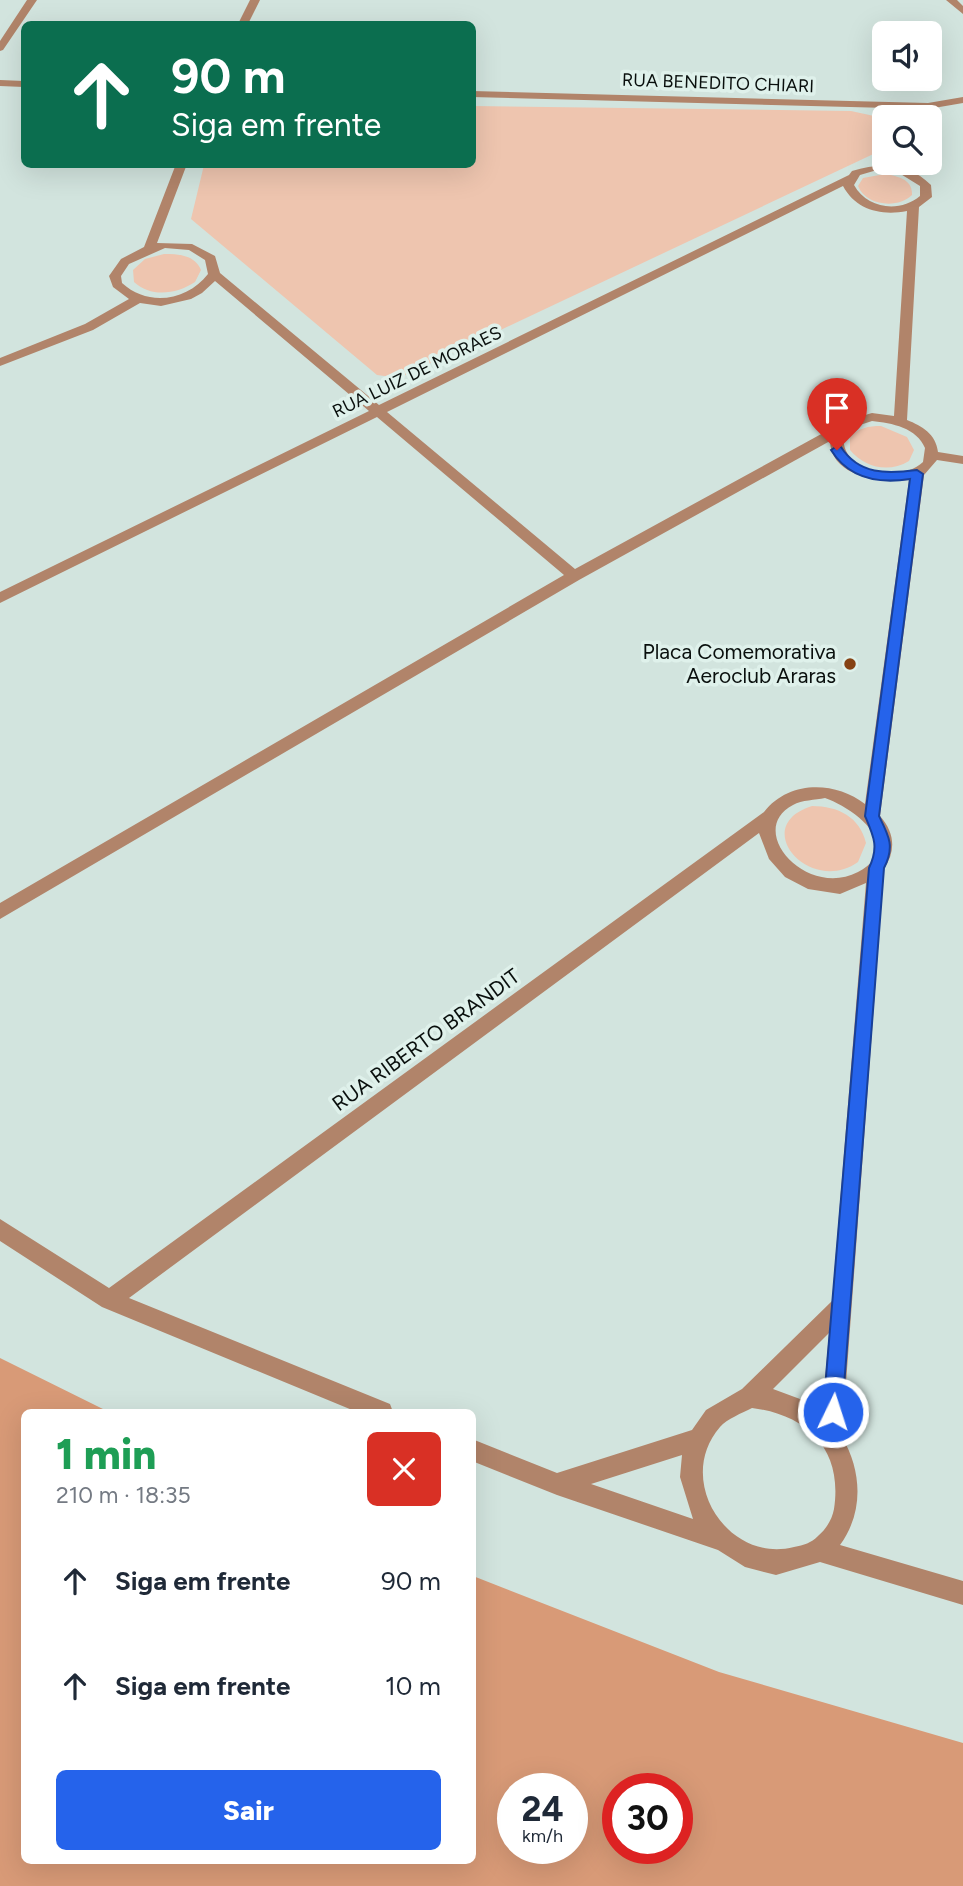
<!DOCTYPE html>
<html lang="pt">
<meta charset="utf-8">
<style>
body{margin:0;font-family:Figtree,sans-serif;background:#f6f6f7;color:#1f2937;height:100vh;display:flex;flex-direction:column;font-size:26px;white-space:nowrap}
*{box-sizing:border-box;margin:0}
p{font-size:23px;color:#747a83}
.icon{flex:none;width:38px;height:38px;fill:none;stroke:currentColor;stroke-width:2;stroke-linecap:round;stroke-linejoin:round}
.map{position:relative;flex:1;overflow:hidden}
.drawer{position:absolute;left:21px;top:1409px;width:455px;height:455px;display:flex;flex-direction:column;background:#fff;border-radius:10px;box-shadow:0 7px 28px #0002}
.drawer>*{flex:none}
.guide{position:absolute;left:21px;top:21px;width:455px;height:147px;border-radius:10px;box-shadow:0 7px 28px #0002;background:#0b6e4f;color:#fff;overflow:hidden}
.buttons{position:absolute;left:872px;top:21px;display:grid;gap:14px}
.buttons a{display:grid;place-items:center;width:70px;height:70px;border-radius:10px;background:#fff;box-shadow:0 7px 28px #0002;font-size:35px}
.speed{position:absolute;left:497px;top:1773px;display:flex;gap:14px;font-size:35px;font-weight:700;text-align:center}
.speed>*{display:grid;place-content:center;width:91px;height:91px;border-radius:50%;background:#fff;box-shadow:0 7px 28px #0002;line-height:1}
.speed small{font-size:18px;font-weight:400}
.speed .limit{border:10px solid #d22;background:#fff;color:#111}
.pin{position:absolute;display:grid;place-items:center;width:60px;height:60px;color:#fff;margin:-72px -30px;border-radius:50% 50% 50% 0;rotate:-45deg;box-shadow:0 0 7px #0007}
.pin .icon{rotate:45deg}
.me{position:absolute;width:77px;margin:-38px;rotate:4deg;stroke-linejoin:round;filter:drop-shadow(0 0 5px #0008)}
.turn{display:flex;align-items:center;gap:24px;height:147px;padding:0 35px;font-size:32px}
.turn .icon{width:91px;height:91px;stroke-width:2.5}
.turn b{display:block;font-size:49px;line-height:60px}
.round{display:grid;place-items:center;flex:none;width:74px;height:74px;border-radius:10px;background:#f6f6f7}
.head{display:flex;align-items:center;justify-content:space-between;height:119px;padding:0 35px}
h1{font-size:42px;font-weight:800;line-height:52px;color:#1e9e55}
.primary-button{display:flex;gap:14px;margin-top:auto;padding:14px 35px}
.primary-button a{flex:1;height:80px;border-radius:10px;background:#2563eb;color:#fff;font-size:28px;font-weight:800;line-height:80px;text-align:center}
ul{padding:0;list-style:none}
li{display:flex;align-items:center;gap:21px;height:105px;padding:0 35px}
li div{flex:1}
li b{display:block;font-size:26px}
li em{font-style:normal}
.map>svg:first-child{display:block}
.green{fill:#eec5af}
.forest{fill:#d89a77;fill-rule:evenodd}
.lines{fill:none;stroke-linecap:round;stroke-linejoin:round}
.minor{fill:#b1846a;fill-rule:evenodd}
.route{fill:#2563eb;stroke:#184099;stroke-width:2}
.poi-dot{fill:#864214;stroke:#dff1eb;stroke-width:2.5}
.labels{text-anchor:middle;stroke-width:7;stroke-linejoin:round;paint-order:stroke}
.far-street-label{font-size:18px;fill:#090f0d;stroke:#dff1eb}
.poi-label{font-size:21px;fill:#090f0d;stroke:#dff1eb;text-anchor:end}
.street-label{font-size:21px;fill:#090f0d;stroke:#dff1eb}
</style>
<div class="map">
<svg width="963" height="1886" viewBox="0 0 963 1886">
<rect width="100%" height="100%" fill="#d2e4de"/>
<path class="green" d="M 473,106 L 851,111 L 874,116 L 884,121 L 884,149 L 399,378 L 377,375 L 191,219 L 204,165 L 472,164 Z
M 885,174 C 897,176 913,179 912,195 C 898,209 866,206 858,186 L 863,178 Z
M 164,254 C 179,254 195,255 201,270 L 195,282 C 177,294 151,298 134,282 L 133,270 L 145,259 Z
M 881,426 L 907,437 L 914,450 L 909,461 C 889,473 865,468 850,450 L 850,437 C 859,428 868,426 881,426 Z
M 812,806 C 838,806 860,817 866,843 L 858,862 C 810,896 748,826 812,806 Z"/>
<path class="forest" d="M 0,1358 L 109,1412 L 24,1412 L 24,1860 L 472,1860 L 473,1576 L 719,1672 L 963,1743 L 963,1886 L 0,1886 ZM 513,1788 L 572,1788 L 572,1848 L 513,1848 ZM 618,1788 L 677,1788 L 677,1848 L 618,1848 Z"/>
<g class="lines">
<path class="minor" d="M 27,0 L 37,0 L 3,50 L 0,51 L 0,41 Z
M 250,0 L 260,0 L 248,24 L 238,24 Z
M 946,0 L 957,0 L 963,6 L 963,14 Z
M 0,80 L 24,81 L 24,87 L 0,86 Z
M 472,91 L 928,103 L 963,97 L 963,103 L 928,109 L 472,97 Z
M 176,164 L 187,164 L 157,243 L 192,244 L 215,256 L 220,273 L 379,405 L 849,175 L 852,171 C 881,162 908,162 931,185 L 932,197 L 919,207 L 907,420 C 922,426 936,434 938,452 L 963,456 L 963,464 L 937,460 L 924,475 L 880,816 C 895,833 896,851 884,869 L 842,1437 C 862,1471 864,1512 840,1545 L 963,1581 L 963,1605 L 820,1562 L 776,1575 L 745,1567 L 718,1550 L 557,1495 L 472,1461 L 472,1439 L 557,1473 L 692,1430 L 706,1410 L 742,1389 L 832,1301 L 866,883 L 840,894 L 808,889 L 785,877 L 769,859 L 759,833 L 129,1298 L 390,1404 L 393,1412 L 357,1412 L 102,1307 L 0,1241 L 0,1219 L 109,1288 L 764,812 C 789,780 835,781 865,804 L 909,480 C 883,483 831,478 830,441 L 579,580 L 0,919 L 0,903 L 564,575 L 377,417 L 0,603 L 0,592 L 369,411 L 215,281 L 202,293 L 191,299 L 161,306 L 140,303 L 93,330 L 0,366 L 0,358 L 85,324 L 129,299 L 113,287 L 109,276 L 121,259 L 144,247 ZM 877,170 L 899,173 L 920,186 L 920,196 C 900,213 867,209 854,185 L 860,175 ZM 843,186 C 856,210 881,216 907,211 L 894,416 L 872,413 L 845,421 L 575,569 L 387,412 ZM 165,248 L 189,250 L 205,260 L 208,274 C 187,301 148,307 122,283 L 121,276 L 129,264 ZM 872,421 C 892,423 917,428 925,448 L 923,462 C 901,484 838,472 844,435 L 854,427 ZM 825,798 C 854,808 906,847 858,872 C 806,899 745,830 793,805 C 802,800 815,800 825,798 ZM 829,1333 L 822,1414 L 800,1399 L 773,1389 ZM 752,1408 C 808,1415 843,1450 834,1509 C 832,1520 826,1529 818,1536 C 811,1543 804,1545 794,1547 C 728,1564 674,1480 720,1427 C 727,1419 742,1413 752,1408 ZM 682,1455 L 680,1477 L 693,1519 L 591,1484 Z"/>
</g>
<path class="route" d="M 837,446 L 841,447 C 859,475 887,474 917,470 L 923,474 L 879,816 C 889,836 895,847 884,868 L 842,1412 L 840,1419 L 833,1422 L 826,1419 L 823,1412 L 869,868 C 879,847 874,837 865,816 L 910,479 C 878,484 849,479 831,450 Z"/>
<circle class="poi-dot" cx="850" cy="664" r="7"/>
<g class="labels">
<g class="far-street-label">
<text transform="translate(718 83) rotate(2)" y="6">RUA BENEDITO CHIARI</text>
<text transform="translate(417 372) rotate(-26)" y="6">RUA LUIZ DE MORAES</text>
</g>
<g class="poi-label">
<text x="836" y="659">Placa Comemorativa<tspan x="836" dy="24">Aeroclub Araras</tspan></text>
</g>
<g class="street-label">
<text transform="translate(426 1040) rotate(-36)" y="7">RUA RIBERTO BRANDIT</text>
</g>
</g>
</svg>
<div class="buttons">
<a><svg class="icon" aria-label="sound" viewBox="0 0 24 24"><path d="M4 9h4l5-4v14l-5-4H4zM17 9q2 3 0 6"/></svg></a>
<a><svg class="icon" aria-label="search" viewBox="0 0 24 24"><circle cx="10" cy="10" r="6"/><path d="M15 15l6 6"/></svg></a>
</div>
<div class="speed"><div>24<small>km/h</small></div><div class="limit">30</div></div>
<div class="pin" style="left:837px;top:450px;background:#d93025"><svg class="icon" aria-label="arrive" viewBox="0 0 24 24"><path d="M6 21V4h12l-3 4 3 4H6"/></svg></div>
<svg class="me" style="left:833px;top:1412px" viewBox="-20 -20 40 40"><circle r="17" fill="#2563eb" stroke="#fff" stroke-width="3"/><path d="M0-11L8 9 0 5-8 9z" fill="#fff"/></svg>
<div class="guide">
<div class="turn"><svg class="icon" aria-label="ahead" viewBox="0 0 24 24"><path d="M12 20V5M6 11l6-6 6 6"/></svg><div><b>90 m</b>Siga em frente</div></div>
</div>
<section class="drawer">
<div class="head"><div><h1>1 min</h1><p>210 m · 18:35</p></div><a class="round" style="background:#d93025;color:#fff"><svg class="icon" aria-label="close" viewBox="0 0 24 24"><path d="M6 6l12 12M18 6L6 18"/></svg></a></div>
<ul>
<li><svg class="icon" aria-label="ahead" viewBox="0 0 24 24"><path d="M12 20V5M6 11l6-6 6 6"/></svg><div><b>Siga em frente</b></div><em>90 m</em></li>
<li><svg class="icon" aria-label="ahead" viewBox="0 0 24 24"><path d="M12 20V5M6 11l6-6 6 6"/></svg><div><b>Siga em frente</b></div><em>10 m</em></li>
</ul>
<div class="primary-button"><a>Sair</a></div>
</section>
</div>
